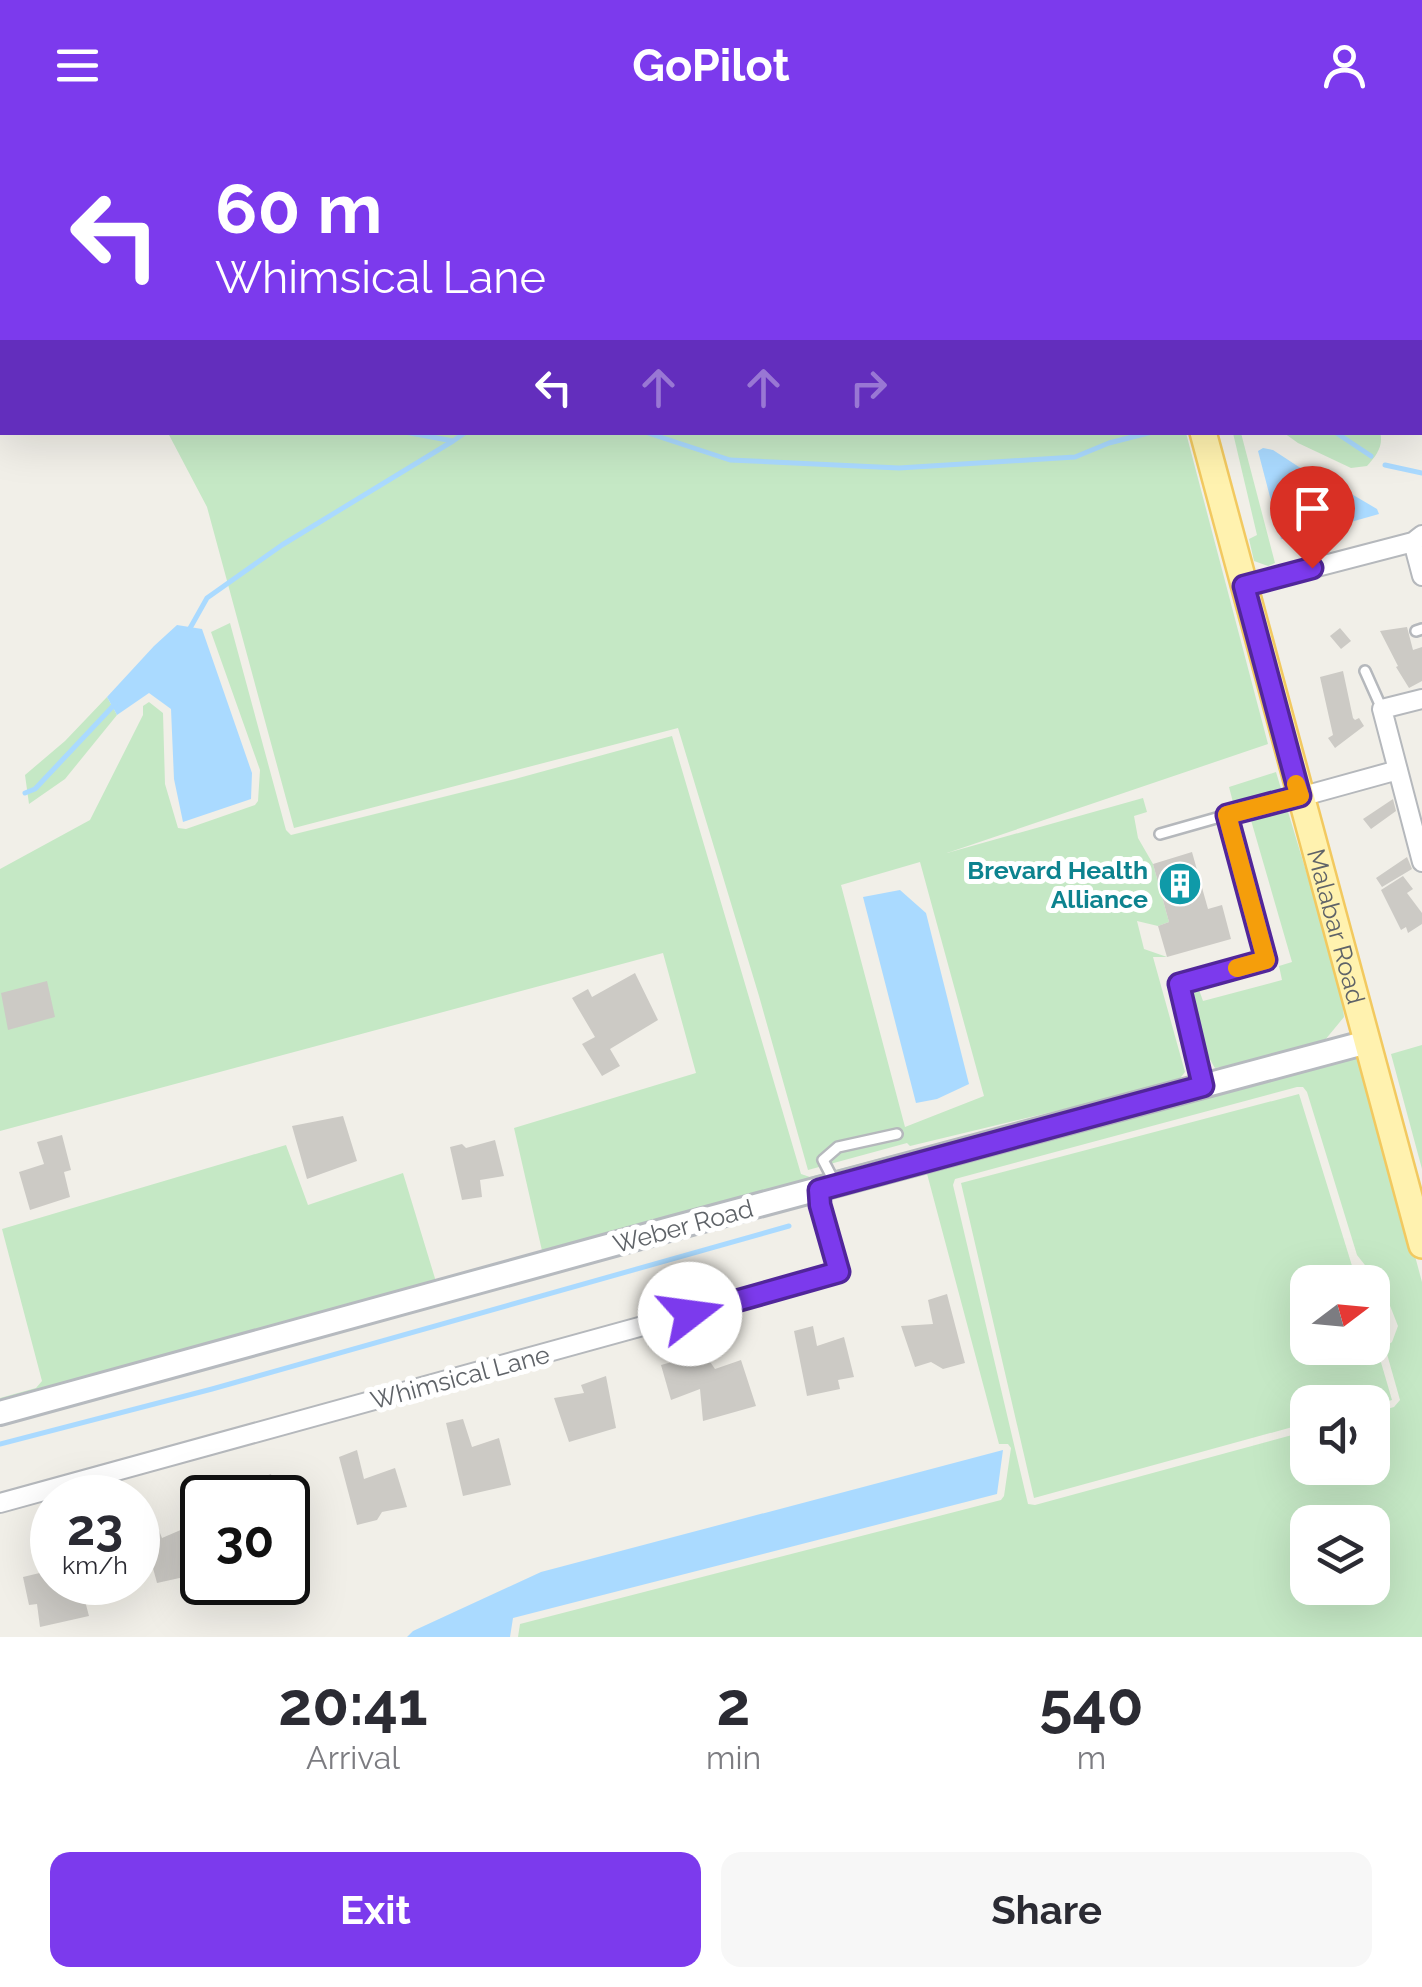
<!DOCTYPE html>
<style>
body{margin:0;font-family:Raleway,sans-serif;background:#f7f7f7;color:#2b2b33;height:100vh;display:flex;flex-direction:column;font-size:38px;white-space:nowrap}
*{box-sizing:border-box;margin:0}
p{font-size:32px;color:#7c7c81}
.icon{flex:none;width:55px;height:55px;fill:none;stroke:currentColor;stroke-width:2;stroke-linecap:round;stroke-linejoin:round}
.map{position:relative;height:1507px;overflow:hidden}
.details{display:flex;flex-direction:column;background:#fff;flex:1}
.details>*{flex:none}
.guide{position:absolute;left:0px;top:0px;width:1422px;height:305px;box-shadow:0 10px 40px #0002;background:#7c3aed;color:#fff;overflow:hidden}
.needle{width:65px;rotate:74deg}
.controls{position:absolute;left:1290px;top:1135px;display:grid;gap:20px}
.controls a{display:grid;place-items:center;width:100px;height:100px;border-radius:20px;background:#fff;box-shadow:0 10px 40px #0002;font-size:50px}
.speed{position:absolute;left:30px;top:1345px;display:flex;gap:20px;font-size:50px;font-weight:700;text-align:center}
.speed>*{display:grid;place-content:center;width:130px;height:130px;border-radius:50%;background:#fff;box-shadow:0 10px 40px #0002;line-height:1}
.speed small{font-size:25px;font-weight:400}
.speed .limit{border:5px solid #111;border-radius:15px;background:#fff;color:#111}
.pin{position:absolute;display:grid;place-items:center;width:85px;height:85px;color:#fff;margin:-102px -42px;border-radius:50% 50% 50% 0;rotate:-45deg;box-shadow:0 0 10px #0007}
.pin .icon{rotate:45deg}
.me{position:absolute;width:110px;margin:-55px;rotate:75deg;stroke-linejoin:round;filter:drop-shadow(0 0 8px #0008)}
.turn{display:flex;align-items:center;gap:35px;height:210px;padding:0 50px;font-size:45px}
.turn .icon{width:130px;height:130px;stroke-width:2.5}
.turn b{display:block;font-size:70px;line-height:85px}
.lanes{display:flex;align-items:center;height:95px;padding:0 50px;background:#0003;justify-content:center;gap:50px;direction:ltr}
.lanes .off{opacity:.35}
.eta{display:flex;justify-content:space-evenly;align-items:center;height:170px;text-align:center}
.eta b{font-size:60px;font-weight:700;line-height:70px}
.cta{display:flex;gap:20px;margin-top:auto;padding:20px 50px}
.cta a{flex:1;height:115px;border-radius:20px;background:#7c3aed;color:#fff;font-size:40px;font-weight:700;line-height:115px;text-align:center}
.cta a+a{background:#f7f7f7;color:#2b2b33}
header{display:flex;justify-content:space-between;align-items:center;height:130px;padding:0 50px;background:#7c3aed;color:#fff;font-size:45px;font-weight:700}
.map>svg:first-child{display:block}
.green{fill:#c5e8c5;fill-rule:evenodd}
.water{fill:#aadaff}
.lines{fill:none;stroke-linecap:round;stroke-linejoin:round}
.stream{stroke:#aadaff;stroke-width:5}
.building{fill:#cccac5}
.lane-casing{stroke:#b5b8bc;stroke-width:14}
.street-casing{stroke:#b5b8bc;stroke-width:22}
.secondary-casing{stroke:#b6babf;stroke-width:28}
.primary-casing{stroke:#f2c960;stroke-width:30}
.lane{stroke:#fff;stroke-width:9}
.street{stroke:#fff;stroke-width:18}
.secondary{stroke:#fff;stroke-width:22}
.primary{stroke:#fff2af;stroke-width:25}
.route-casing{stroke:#51269a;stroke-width:25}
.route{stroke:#7c3aed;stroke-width:18}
.slow{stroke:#f59e0b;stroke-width:18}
.labels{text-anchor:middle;stroke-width:10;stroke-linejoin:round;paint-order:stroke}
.culture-label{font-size:25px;font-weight:bold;fill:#0d838f;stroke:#fff;text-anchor:end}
.street-label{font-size:25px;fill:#5f6368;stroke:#fff}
</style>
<header><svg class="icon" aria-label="menu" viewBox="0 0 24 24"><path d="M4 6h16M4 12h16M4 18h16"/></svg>GoPilot<svg class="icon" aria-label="person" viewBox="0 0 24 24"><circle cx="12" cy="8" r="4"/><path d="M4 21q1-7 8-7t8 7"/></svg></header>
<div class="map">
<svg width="1422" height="1507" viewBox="0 0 1422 1507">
<rect width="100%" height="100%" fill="#f1efe8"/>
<path class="green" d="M 0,0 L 22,0 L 23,2 L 2,2 L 2,291 L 0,292 Z
M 54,0 L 650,0 L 651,2 L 50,2 Z
M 1380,302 C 1384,316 1376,326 1367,336 L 1351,338 L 1298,313 L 1284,303 Z
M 168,303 L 1186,303 L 1268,614 L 947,723 L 1143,668 L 1147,682 L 1134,686 L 1138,708 L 1153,734 L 1169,792 L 1158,796 L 1137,791 L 1144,819 L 1167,827 L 1153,827 L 1185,942 L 1177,952 L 910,1016 L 907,1013 L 808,1040 L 759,866 L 678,598 L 294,698 L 207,377 ZM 920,732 L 984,966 L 905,997 L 841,755 Z
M 1233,303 L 1241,303 L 1275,433 L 1268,436 L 1254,431 L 1249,409 L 1257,405 Z
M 230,493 L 286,700 L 291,705 L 515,649 L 672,606 L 801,1044 L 810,1047 L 904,1022 L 543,1125 L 514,998 L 696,943 L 663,823 L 0,1001 L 0,739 L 90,690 L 143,585 L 143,576 L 149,572 L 163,583 L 165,654 L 178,698 L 186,699 L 255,675 L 258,671 L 260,640 L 211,502 Z
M 107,567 L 117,585 L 65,649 L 29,674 L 25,645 L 65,611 Z
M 1276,642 L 1332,827 L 1341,861 L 1344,887 L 1325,910 L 1243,934 L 1215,938 C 1207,924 1178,875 1191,861 C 1192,859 1196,858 1198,857 L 1203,871 L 1282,850 L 1279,836 L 1292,832 L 1246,673 L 1234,676 L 1229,657 Z
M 1422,915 L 1422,1039 L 1391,924 Z
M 1360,922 L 1422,1152 L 1422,1507 L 518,1507 L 520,1494 L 1001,1370 L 1004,1366 L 1011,1318 L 1008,1314 L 999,1314 L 926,1040 ZM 1297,957 L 1303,957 L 1307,962 L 1357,1125 L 1383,1158 L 1398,1196 L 1392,1212 L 1385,1217 L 1400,1270 L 1394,1277 L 1373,1283 L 1372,1338 L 1308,1338 L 1307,1301 L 1035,1375 L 1028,1374 L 953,1055 L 955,1049 ZM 1308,1392 L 1372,1392 L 1372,1458 L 1308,1458 Z
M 1299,964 L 1357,1152 L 1308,1152 L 1308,1218 L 1372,1218 L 1373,1205 L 1392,1270 L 1373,1276 L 1372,1272 L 1308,1272 L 1307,1293 L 1034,1368 L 961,1053 Z
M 286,1015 L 308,1075 L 403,1043 L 437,1155 L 0,1275 L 0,1268 L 36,1258 L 42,1251 L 2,1099 Z"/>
<path class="water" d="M 1263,318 L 1273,320 L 1299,337 L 1321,346 L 1377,379 L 1379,384 L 1291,409 L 1281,409 L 1258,321 Z
M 177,495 L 202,499 L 252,643 L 251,669 L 183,692 L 174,649 L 171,579 L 149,563 L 117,585 L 107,567 L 154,516 Z
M 900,760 L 926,783 L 969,954 L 937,969 L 916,973 L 863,767 Z
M 1003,1320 L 997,1364 L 513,1488 L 510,1507 L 407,1507 L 413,1501 L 541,1442 Z"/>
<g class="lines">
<path class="stream" d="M 136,0 L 137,2
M 405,302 L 453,311 L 466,302
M 645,302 L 730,330 L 899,338 L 1075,327 L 1109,313 L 1152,302
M 1335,302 L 1371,326
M 1385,335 L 1422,343
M 189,500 L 207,468 L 282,415 L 453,311
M 25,663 L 35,659 L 115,574
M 0,1314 L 212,1259 L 789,1096"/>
</g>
<path class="building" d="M 1407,497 L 1413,520 L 1422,517 L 1422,551 L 1409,558 L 1396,537 L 1398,536 L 1380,501 Z
M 1340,498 L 1351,511 L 1341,519 L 1330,506 Z
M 1343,541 L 1353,588 L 1355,590 L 1359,588 L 1364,596 L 1335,618 L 1328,608 L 1333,605 L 1320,547 Z
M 1393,669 L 1396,681 L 1371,699 L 1363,689 Z
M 1192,722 L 1208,779 L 1222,775 L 1231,809 L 1167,827 L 1158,796 L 1169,792 L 1153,734 Z
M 1407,727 L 1412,739 L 1382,757 L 1376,748 Z
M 1403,746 L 1413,759 L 1407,763 L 1422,783 L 1422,794 L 1408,803 L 1406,797 L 1401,800 L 1381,760 Z
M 635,843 L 658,890 L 610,919 L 620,936 L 602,946 L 582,914 L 595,907 L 572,868 L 588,859 L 592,867 Z
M 47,851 L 55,887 L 8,900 L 1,863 Z
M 343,986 L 357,1031 L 307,1049 L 292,996 Z
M 62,1005 L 71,1040 L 64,1042 L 70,1067 L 30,1080 L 19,1042 L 44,1034 L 37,1012 Z
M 495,1010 L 504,1046 L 480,1050 L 482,1067 L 462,1070 L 450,1017 L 462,1014 L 466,1018 Z
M 947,1164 L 965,1233 L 943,1239 L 931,1232 L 915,1237 L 901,1196 L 933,1194 L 928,1170 Z
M 813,1196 L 817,1216 L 844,1207 L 854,1247 L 838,1250 L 840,1259 L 807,1266 L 794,1201 Z
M 704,1223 L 715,1239 L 741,1230 L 756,1276 L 703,1291 L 700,1259 L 671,1270 L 661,1235 Z
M 606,1246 L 616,1298 L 569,1312 L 554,1268 L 584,1263 L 581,1255 Z
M 463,1289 L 472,1317 L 499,1308 L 511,1355 L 463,1366 L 446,1293 Z
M 357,1320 L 364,1349 L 395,1338 L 407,1377 L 382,1382 L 377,1390 L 357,1395 L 339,1327 Z
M 271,1344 L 278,1368 L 257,1368 L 252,1351 Z
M 153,1385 L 162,1408 L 190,1396 L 202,1436 L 202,1443 L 157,1453 L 146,1412 L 138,1415 L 138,1390 Z
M 52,1440 L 52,1452 L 80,1452 L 89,1486 L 40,1497 L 37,1474 L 29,1475 L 23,1447 Z"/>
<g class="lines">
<g class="lane-casing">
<path id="lane" d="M 1420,196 L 1422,195
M 1416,501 L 1422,499
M 1365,541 L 1382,579
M 1227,685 L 1297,667
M 1160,704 L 1227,685 L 1266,831 L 1179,854 L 1202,954
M 835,1053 L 823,1030 L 838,1017 L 897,1004"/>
</g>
<g class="street-casing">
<path id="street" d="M 1413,412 L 1422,446
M 1244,456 L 1413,412 L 1422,405
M 1422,569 L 1382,579 L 1422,732
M 1300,667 L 1398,640
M 0,1373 L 839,1142 L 820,1075 L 819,1060"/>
</g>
<g class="secondary-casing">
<path id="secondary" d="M 0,1283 L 673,1098 L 1367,912"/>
</g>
<g class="primary-casing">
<g id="primary">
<path d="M 1122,0 L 1123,2"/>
<path id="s1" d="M 1203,302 L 1422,1115"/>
</g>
</g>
<use href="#lane" class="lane"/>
<use href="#street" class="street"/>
<use href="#secondary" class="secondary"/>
<use href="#primary" class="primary"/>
</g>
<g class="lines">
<g class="route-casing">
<path id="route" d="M 690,1184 L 839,1142 L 820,1075 L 819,1060 L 1203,956 L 1179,854 L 1266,830 L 1227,685 L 1300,666 L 1244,456 L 1312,438"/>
</g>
<use href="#route" class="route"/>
<path class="slow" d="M 1237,838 L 1266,830 L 1227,685 L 1300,666 L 1296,654"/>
</g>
<defs>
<g id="building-disc" transform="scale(2.25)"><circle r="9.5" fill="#0f9aa8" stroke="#fff"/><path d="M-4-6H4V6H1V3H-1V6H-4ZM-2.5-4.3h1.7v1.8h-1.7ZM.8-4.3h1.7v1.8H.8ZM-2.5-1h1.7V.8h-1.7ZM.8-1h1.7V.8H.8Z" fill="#fff"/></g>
</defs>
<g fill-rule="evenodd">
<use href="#building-disc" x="1180" y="754"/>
</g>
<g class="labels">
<g class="culture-label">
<text x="1148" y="749">Brevard Health<tspan x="1148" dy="29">Alliance</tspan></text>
</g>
<g class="street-label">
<text dy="9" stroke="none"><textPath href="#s1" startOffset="512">Malabar Road</textPath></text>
<text transform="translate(683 1096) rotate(-15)" y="9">Weber Road</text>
<text transform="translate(460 1247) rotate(-15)" y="9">Whimsical Lane</text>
</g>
</g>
</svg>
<div class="controls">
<a><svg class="needle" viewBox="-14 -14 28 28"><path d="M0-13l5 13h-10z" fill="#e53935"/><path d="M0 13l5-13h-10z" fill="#7c7c81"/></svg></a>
<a><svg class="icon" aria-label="sound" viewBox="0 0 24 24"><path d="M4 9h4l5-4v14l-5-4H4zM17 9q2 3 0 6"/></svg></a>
<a><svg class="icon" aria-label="layers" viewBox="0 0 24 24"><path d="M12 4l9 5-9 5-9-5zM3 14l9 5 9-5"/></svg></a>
</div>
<div class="speed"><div>23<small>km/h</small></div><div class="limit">30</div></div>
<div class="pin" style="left:1312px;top:438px;background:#d93025"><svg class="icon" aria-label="arrive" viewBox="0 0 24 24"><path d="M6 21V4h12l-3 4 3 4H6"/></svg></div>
<svg class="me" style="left:690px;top:1184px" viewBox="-20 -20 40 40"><circle r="19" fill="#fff"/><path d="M0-13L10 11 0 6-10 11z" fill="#7c3aed"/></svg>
<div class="guide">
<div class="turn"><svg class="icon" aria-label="left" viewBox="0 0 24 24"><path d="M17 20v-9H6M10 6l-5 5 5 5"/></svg><div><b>60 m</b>Whimsical Lane</div></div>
<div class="lanes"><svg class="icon" aria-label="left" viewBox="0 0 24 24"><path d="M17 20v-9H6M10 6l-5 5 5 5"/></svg><svg class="icon off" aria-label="ahead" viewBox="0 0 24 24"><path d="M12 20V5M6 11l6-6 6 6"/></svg><svg class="icon off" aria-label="ahead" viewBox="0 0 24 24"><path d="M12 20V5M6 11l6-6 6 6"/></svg><svg class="icon off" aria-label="right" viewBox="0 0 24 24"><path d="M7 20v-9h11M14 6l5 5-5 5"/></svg></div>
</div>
</div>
<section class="details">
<div class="eta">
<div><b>20:41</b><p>Arrival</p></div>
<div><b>2</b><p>min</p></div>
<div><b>540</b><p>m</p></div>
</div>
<div class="cta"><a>Exit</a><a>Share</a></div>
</section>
